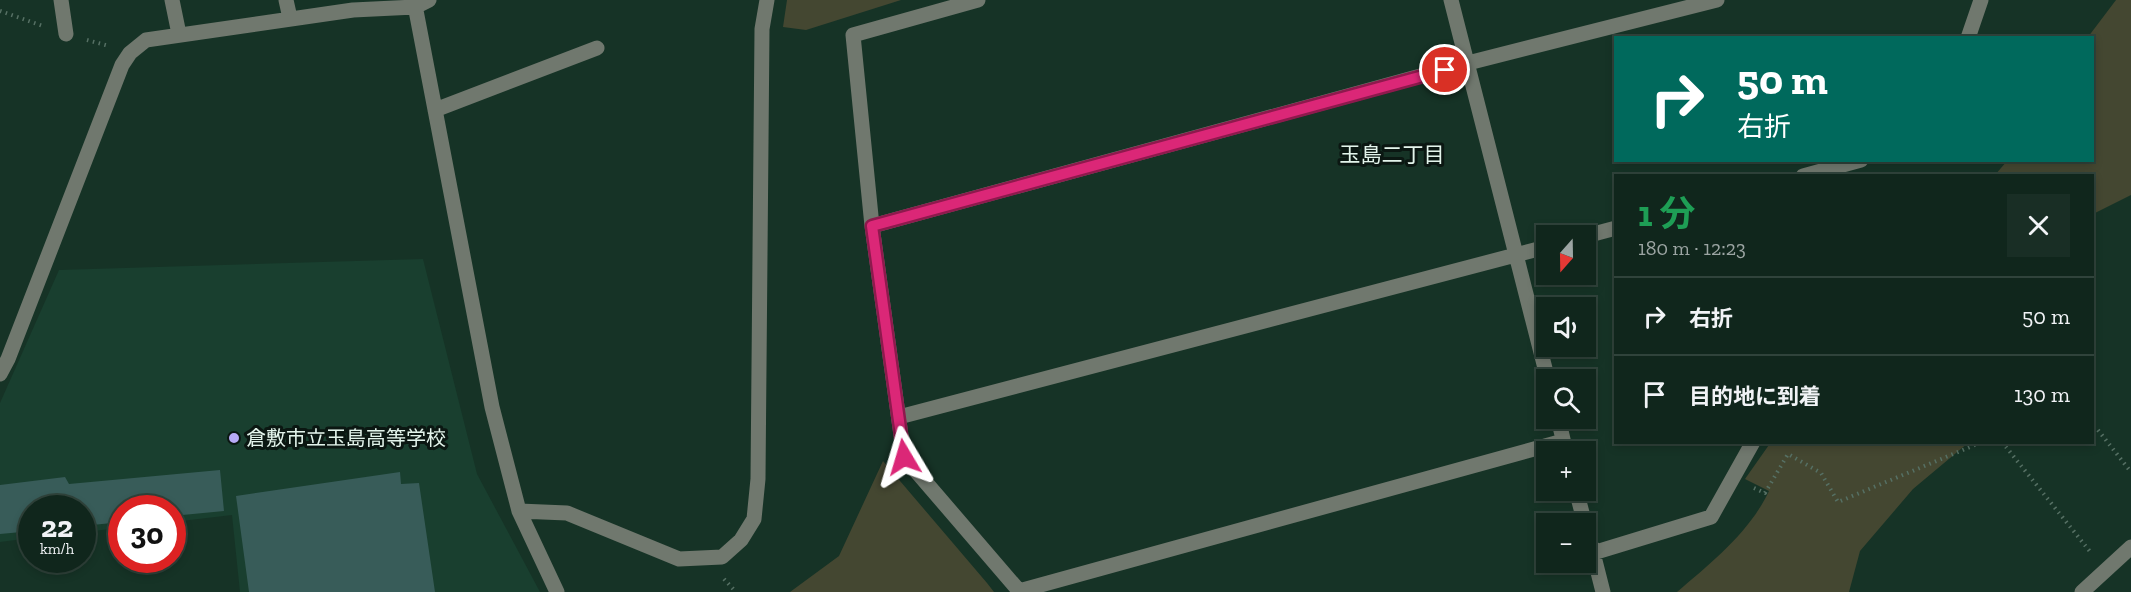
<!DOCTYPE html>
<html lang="ja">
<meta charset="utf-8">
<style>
body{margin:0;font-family:"Zilla Slab","Noto Sans JP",serif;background:#192e25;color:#f1f3f6;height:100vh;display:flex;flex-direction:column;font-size:22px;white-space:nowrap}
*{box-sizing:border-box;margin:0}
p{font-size:20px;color:#9ca5a3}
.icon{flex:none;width:33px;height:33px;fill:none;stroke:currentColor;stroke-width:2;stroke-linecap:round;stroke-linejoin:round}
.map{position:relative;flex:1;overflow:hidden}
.sheet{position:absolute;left:1614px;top:174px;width:480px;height:270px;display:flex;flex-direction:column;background:#10261c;border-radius:0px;box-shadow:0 3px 9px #0003,0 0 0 2px #30433b}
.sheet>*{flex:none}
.guide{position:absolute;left:1614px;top:36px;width:480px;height:126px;border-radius:0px;box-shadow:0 3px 9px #0003,0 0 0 2px #30433b;background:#00695c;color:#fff;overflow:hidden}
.needle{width:39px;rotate:200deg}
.buttons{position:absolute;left:1536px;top:225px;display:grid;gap:12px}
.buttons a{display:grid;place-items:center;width:60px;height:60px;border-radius:0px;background:#10261c;box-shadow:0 3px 9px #0003,0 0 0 2px #30433b;font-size:30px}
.speed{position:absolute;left:18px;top:495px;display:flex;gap:12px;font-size:30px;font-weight:700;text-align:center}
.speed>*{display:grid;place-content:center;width:78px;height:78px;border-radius:50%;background:#10261c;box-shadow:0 3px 9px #0003,0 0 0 2px #30433b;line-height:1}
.speed small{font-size:15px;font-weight:400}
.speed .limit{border:9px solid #d22;background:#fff;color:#111}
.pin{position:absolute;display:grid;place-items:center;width:51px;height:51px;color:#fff;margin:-26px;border:3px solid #fff;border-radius:50%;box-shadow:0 2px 6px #0007}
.me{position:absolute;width:66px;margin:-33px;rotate:353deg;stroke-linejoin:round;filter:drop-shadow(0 0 4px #0008)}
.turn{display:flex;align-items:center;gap:21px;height:126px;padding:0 24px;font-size:27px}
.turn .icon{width:78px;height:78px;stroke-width:2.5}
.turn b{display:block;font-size:42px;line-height:51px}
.round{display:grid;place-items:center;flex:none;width:63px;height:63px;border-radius:0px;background:#192e25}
.summary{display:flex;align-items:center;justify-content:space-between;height:102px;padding:0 24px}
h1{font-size:36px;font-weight:700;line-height:45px;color:#1e9e55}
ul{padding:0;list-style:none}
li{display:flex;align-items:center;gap:18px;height:78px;padding:0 24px;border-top:2px solid #30433b}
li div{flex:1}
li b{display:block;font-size:22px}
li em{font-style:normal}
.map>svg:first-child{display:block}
.built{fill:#193f2f}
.green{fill:#444731}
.building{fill:#385c59}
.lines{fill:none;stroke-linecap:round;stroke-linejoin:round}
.path{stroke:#567064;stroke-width:4;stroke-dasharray:1.5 4.5;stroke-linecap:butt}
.minor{stroke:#70786e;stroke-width:15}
.route-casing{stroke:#8e194d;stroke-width:15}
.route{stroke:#db2777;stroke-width:10}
.poi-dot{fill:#b8abf7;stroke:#0b1712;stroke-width:2}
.labels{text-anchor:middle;stroke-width:6;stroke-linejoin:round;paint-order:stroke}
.poi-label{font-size:20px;fill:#e3f4eb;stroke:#0b1712;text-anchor:start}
.neighbourhood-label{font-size:21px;fill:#e3f4eb;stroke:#0b1712}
</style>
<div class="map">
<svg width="2131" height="592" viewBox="0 0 2131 592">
<rect width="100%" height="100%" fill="#163326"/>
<path class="built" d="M 423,259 L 477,474 L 540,592 L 240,592 L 232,515 L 173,522 L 172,508 L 122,508 L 121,528 L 83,532 L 82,508 L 32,508 L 31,538 L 0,542 L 0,403 L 59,270 Z"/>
<path class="green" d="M 787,0 L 901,0 L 806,30 L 783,27 Z
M 2116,0 L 2131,0 L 2131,195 L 2093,214 L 2092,176 L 1995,175 L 2007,161 L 2092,160 L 2092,38 L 2088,37 Z
M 1771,442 L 1968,442 L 1968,443 L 1913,489 L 1860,551 L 1849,592 L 1677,592 C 1712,562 1749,533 1769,491 L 1745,479 Z
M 883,461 L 987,583 L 994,592 L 790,592 L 839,556 Z"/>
<path class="building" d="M 220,470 L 224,511 L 172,516 L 172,508 L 122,508 L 122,522 L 82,526 L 82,508 L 32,508 L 32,531 L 0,534 L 0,485 L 65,477 L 69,484 Z
M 400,472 L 401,484 L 419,483 L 435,592 L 249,592 L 236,496 Z"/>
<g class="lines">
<path class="path" d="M 0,11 L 43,26
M 87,40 L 109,46
M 2098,430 L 2131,472
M 2002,442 L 2092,554
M 1754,488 L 1765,493 L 1788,454 L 1821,473 L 1838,502 L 1982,442
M 724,579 L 736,592"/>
<path class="minor" d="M 61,0 L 66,34
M 172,0 L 179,34
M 286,0 L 290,18
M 414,0 L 492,407 L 519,511 L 557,592
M 978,0 L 853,35 L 872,226 L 904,457 L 1020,592
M 1451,0 L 1548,380
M 1968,38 L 1981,0
M 435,110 L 597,48
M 1803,176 L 1861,160
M 872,226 L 1468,63 L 1717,0
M 1586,236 L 1616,228
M 0,374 L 8,359 L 122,65 L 130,53 L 146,40 L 353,10 L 415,7 L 429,0
M 899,417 L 1546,247
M 1558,418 L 1566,452
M 1576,490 L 1585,524
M 519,511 L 567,513 L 679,559 L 722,557 L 741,540 L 754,519 L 758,479 L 762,29 L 767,0
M 1586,525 L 1603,592
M 1593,553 L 1711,517 L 1753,442
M 1019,591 L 1563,441
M 2082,592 L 2131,547"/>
</g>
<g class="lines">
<g class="route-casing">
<path id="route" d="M 904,457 L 872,226 L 1445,70"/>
</g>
<use href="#route" class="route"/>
</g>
<circle class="poi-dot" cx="234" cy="438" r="6"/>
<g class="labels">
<g class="poi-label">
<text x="246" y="445">倉敷市立玉島高等学校</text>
</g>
<g class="neighbourhood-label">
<text x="1392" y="162">玉島二丁目</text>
</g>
</g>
</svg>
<div class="buttons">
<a><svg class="needle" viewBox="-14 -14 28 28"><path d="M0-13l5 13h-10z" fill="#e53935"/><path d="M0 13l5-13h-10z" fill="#9ca5a3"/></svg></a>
<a><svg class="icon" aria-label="sound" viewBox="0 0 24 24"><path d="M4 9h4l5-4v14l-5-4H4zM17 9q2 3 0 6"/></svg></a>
<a><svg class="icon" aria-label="search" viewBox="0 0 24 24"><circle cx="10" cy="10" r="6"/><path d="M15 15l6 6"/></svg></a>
<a>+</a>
<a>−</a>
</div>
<div class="speed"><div>22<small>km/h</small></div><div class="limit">30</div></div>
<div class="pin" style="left:1445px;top:70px;background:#d93025"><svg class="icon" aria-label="arrive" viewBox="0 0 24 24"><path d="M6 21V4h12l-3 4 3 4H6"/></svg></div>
<svg class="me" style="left:904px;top:457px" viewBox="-20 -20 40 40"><path d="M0-17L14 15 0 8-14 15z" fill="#db2777" stroke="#fff" stroke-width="4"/></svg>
<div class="guide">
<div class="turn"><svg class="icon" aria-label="right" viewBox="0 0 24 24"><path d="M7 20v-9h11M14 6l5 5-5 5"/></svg><div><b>50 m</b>右折</div></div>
</div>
<section class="sheet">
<div class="summary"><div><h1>1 分</h1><p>180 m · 12:23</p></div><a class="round"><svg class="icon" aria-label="close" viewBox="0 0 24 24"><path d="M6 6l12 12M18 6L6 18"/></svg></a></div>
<ul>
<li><svg class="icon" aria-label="right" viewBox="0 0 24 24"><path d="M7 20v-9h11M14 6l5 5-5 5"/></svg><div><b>右折</b></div><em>50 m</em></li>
<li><svg class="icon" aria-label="arrive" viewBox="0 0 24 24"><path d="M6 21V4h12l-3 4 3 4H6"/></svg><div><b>目的地に到着</b></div><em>130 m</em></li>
</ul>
</section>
</div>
